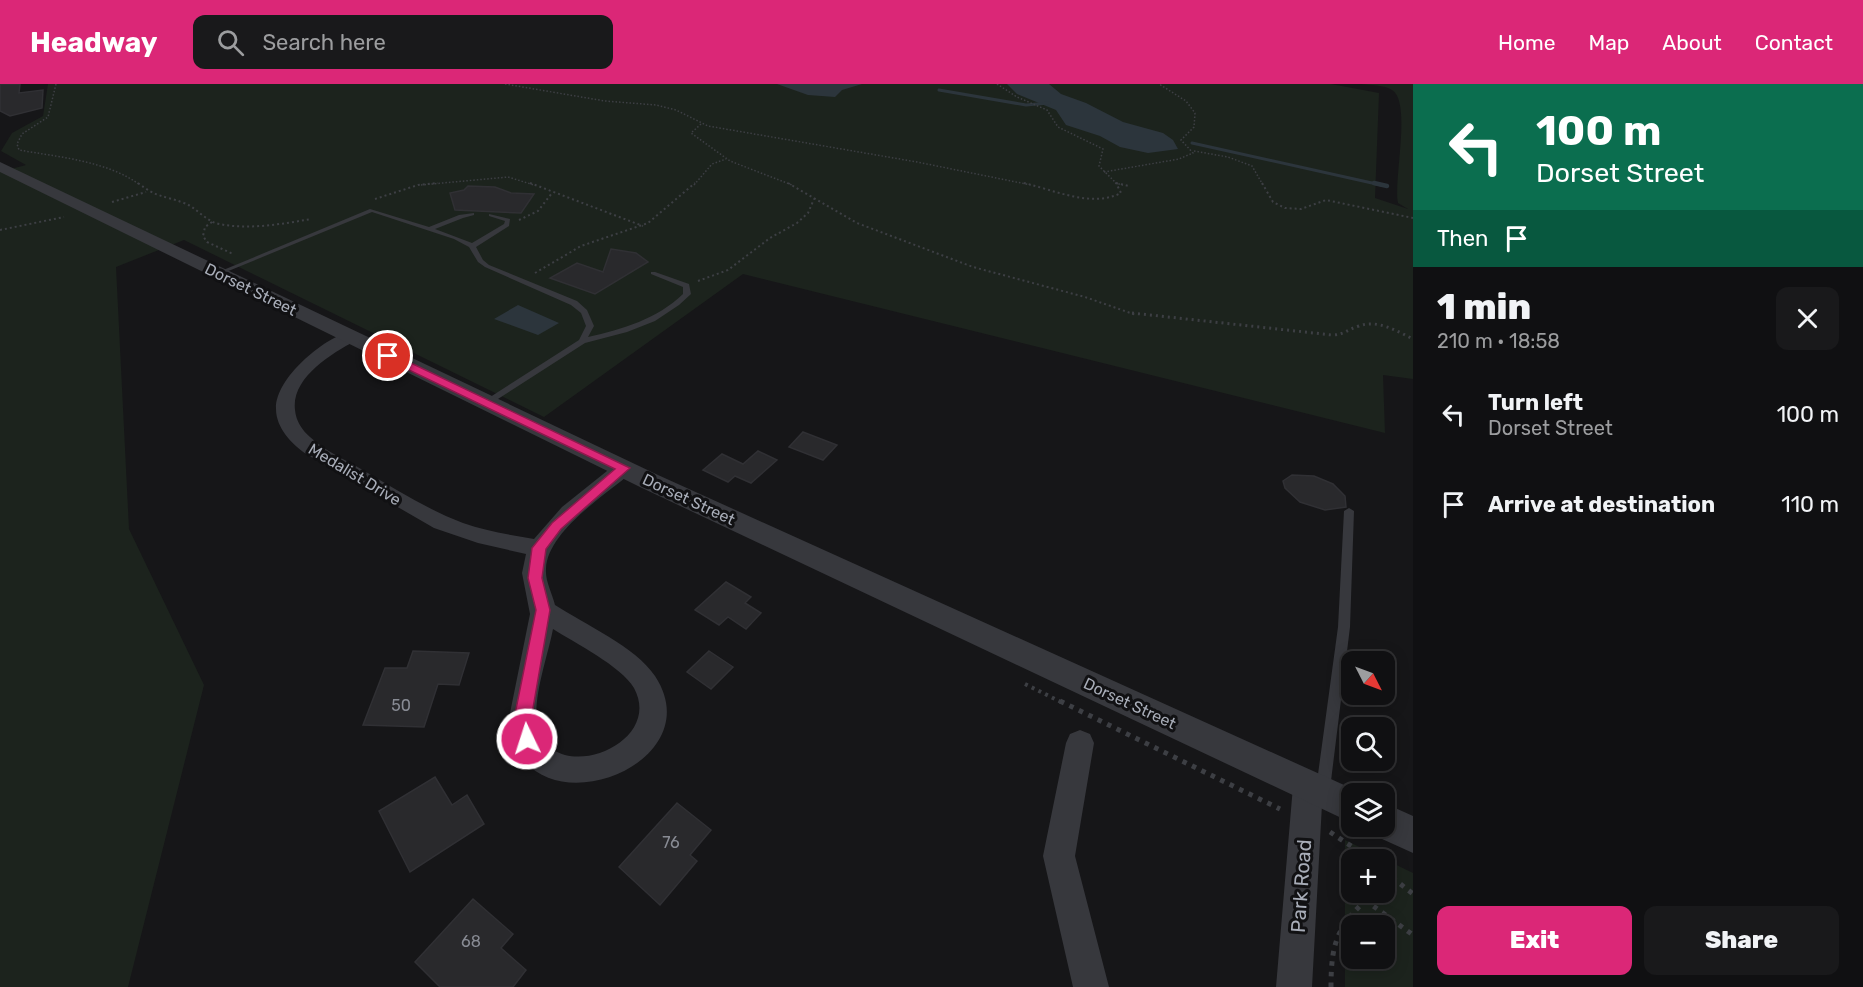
<!DOCTYPE html>
<meta charset="utf-8">
<style>
body{margin:0;font-family:Rubik,sans-serif;background:#19191b;color:#f1f3f6;height:100vh;display:flex;flex-direction:column;font-size:22px;white-space:nowrap}
*{box-sizing:border-box;margin:0}
p{font-size:20px;color:#9c9d9f}
.icon{flex:none;width:33px;height:33px;fill:none;stroke:currentColor;stroke-width:2;stroke-linecap:round;stroke-linejoin:round}
.map{position:relative;flex:1;overflow:hidden}
.details{display:flex;flex-direction:column;background:#101012;width:450px}
.details>*{flex:none}
.banner{background:#0b6e4f;color:#fff;overflow:hidden}
.needle{width:39px;rotate:132deg}
.buttons{position:absolute;left:1341px;top:567px;display:grid;gap:12px}
.buttons a{display:grid;place-items:center;width:54px;height:54px;border-radius:12px;background:#101012;box-shadow:0 3px 15px #0003,0 0 0 2px #303032;font-size:30px}
.pin{position:absolute;display:grid;place-items:center;width:51px;height:51px;color:#fff;margin:-26px;border:3px solid #fff;border-radius:50%;box-shadow:0 2px 6px #0007}
.me{position:absolute;width:66px;margin:-33px;rotate:356deg;stroke-linejoin:round;filter:drop-shadow(0 0 4px #0008)}
.turn{display:flex;align-items:center;gap:21px;height:126px;padding:0 24px;font-size:27px}
.turn .icon{width:78px;height:78px;stroke-width:2.5}
.turn b{display:block;font-size:42px;line-height:51px}
.then{display:flex;align-items:center;height:57px;padding:0 24px;background:#0003;gap:12px;font-size:22px}
.round{display:grid;place-items:center;flex:none;width:63px;height:63px;border-radius:12px;background:#19191b}
.headline{display:flex;align-items:center;justify-content:space-between;height:102px;padding:0 24px}
h1{font-size:36px;font-weight:800;line-height:45px}
.primary-button{display:flex;gap:12px;margin-top:auto;padding:12px 24px}
.primary-button a{flex:1;height:69px;border-radius:12px;background:#db2777;color:#fff;font-size:24px;font-weight:800;line-height:69px;text-align:center}
.primary-button a+a{background:#19191b;color:#f1f3f6}
ul{padding:0;list-style:none}
li{display:flex;align-items:center;gap:18px;height:90px;padding:0 24px}
li div{flex:1}
li b{display:block;font-size:22px}
li em{font-style:normal}
header{display:flex;align-items:center;gap:36px;box-sizing:border-box;height:84px;padding:0 30px;background:#db2777;color:#fff}
header strong{font-size:28px}
nav{display:flex;gap:33px;margin-inline-start:auto;font-size:21px}
.search{width:420px;height:54px;background:#19191b;display:flex;align-items:center;gap:15px;box-sizing:border-box;padding:0 21px;border-radius:12px;color:#9c9d9f;font-size:22px}
main{display:flex;flex:1;min-height:0}
.map>svg:first-child{display:block}
.green{fill:#1c231d;fill-rule:evenodd}
.water{fill:#2c353c}
.lines{fill:none;stroke-linecap:round;stroke-linejoin:round}
.stream-far1{stroke:#2c353c;stroke-width:3}
.stream{stroke:#2c353c;stroke-width:4.5}
.building{fill:#29292c;stroke:#303034;stroke-width:1.5}
.path-far4{stroke:#3d3f44;stroke-width:1.5;stroke-dasharray:1.5 2;stroke-linecap:butt}
.path-far3{stroke:#3d3f44;stroke-width:2;stroke-dasharray:2 3;stroke-linecap:butt}
.path-far2{stroke:#3d3f44;stroke-width:3;stroke-dasharray:2 4;stroke-linecap:butt}
.path-far1{stroke:#3d3f44;stroke-width:4;stroke-dasharray:3 4.5;stroke-linecap:butt}
.path{stroke:#3d3f44;stroke-width:5;stroke-dasharray:4.5 6;stroke-linecap:butt}
.service{fill:#37383d;fill-rule:evenodd}
.minor{fill:#37383d;fill-rule:evenodd}
.tertiary{fill:#37383d;fill-rule:evenodd}
.route{fill:#db2777;stroke:#8e194d;stroke-width:1.5}
.labels{text-anchor:middle;stroke-width:6;stroke-linejoin:round;paint-order:stroke}
.street-label{font-size:16px;fill:#a8adb8;stroke:#111113}
.near-number-label{font-size:16px;fill:#888b94}
.near-street-label{font-size:20px;fill:#a8adb8;stroke:#111113}
</style>
<header>
<strong>Headway</strong>
<div class="search"><svg class="icon" aria-label="search" viewBox="0 0 24 24"><circle cx="10" cy="10" r="6"/><path d="M15 15l6 6"/></svg>Search here</div>
<nav><a>Home</a><a>Map</a><a>About</a><a>Contact</a></nav>
</header>
<main>
<div class="map">
<svg width="1413" height="903" viewBox="0 0 1413 903">
<rect width="100%" height="100%" fill="#161618"/>
<path class="green" d="M 48,0 L 1331,0 L 1379,9 L 1375,114 L 1408,125 L 1398,119 C 1393,97 1412,18 1392,6 C 1384,1 1370,1 1360,0 L 1413,0 L 1413,295 L 1383,291 L 1385,349 L 743,190 L 544,333 L 184,156 L 116,183 L 129,445 L 204,601 L 128,903 L 0,903 L 0,88 L 26,81 L 1,67 L 12,49 L 43,32 Z
M 1345,756 L 1413,789 L 1413,903 L 1345,903 ZM 1352,776 L 1384,776 L 1384,808 L 1352,808 ZM 1352,842 L 1384,842 L 1384,874 L 1352,874 Z"/>
<path class="water" d="M 777,0 L 862,0 L 842,6 L 835,13 L 808,11 Z
M 1007,0 L 1049,0 L 1061,10 L 1086,19 L 1123,38 L 1163,49 L 1173,56 L 1178,65 L 1148,69 L 1120,63 L 1100,52 L 1066,41 L 1056,26 L 1017,10 Z
M 518,221 L 559,239 L 538,251 L 494,235 Z"/>
<g class="lines">
<path class="stream-far1" d="M 939,6 L 1026,21 L 1049,19
M 1192,59 L 1381,101"/>
<path class="stream" d="M 1374,99 L 1387,102"/>
</g>
<path class="building" d="M 0,0 L 20,0 L 19,9 L 43,6 L 42,24 L 10,32 L 0,27 Z
M 468,102 L 495,103 L 511,109 L 534,110 L 521,129 L 455,126 L 450,109 L 464,106 Z
M 611,165 L 636,169 L 648,178 L 595,210 L 550,194 L 577,179 L 603,188 Z
M 803,348 L 837,361 L 823,376 L 789,363 Z
M 758,367 L 777,376 L 751,399 L 735,392 L 728,398 L 703,386 L 722,370 L 743,380 Z
M 1292,391 L 1314,392 L 1333,400 L 1345,412 L 1346,423 L 1325,426 L 1300,418 L 1285,404 L 1283,397 Z
M 726,498 L 751,513 L 745,519 L 761,529 L 746,545 L 728,533 L 719,541 L 695,526 Z
M 413,567 L 469,569 L 459,601 L 438,600 L 424,643 L 363,641 L 385,584 L 407,584 Z
M 709,567 L 733,583 L 711,605 L 687,588 Z
M 435,693 L 452,721 L 467,711 L 484,740 L 410,788 L 379,727 Z
M 677,719 L 711,746 L 690,771 L 697,777 L 660,821 L 619,783 Z
M 473,815 L 513,850 L 501,864 L 526,886 L 513,903 L 440,903 L 415,878 Z"/>
<g class="lines">
<path class="path-far4" d="M 56,0 L 48,33 L 22,50 L 17,60 L 19,66 C 58,73 108,77 140,101
M 505,0 L 605,17 L 656,21 L 676,26 L 708,42 L 917,78 L 1031,101
M 997,0 L 1017,13 L 1047,26 L 1058,43 L 1103,65 L 1099,82 L 1118,101
M 701,40 L 691,49 L 730,77 L 792,101
M 1194,67 L 1228,73 L 1252,82 L 1263,101
M 1104,88 L 1179,75 L 1193,69 L 1181,56 L 1194,43 L 1195,29 L 1186,17 L 1159,0
M 1115,99 L 1123,101
M 421,101 L 508,93 L 534,101
M 694,101 L 712,80 L 726,75"/>
<path class="path-far3" d="M 138,99 C 157,114 163,111 184,119 C 196,123 205,137 219,140 C 249,146 282,140 311,135
M 530,99 L 643,142
M 788,99 L 857,139 L 973,183 L 1085,213 L 1136,231
M 1024,99 C 1054,106 1091,124 1121,109 L 1116,99
M 1116,99 L 1129,102
M 1262,99 L 1273,118 L 1285,124 L 1301,125 L 1326,116 L 1413,134
M 375,115 L 418,101 L 438,99
M 112,118 L 146,108
M 519,136 L 538,127 L 552,109
M 212,138 L 205,143 L 203,152 L 207,158 L 233,170
M 0,146 L 64,133
M 535,189 L 581,162 L 648,139 L 695,99
M 698,197 L 728,186 L 770,154 L 797,139 L 808,129 L 814,115"/>
<path class="path-far2" d="M 1132,229 L 1332,251 C 1344,251 1348,245 1359,242 C 1377,235 1397,247 1413,255"/>
<path class="path-far1" d="M 1025,600 L 1063,619"/>
<path class="path" d="M 1060,617 L 1280,725
M 1330,748 L 1372,776
M 1384,787 L 1413,810
M 1365,816 L 1413,851
M 1331,903 C 1331,854 1339,841 1374,808"/>
<path class="service" d="M 370,125 L 429,143 L 459,131 L 474,129 L 474,131 L 463,134 L 435,145 L 472,159 L 504,140 L 505,137 L 489,132 L 489,130 L 510,135 L 509,142 L 476,163 L 483,176 L 489,181 L 577,217 L 587,226 L 594,242 L 588,253 C 623,245 657,235 683,210 L 683,203 L 651,190 L 651,188 L 655,188 L 689,200 L 691,210 L 679,221 L 655,237 L 627,248 L 585,259 L 487,322 L 484,321 L 484,317 L 579,256 L 586,242 L 581,229 L 571,221 L 485,183 L 478,178 L 469,163 L 454,155 L 372,128 L 221,190 L 216,189 Z
M 1349,424 L 1354,427 L 1350,543 L 1330,705 L 1328,710 L 1323,711 L 1318,710 L 1316,705 L 1338,543 L 1344,427 Z"/>
<path class="minor" d="M 349,248 L 357,253 L 355,257 C 331,270 291,294 295,326 C 296,337 302,346 310,353 C 325,367 344,375 361,385 C 394,404 426,425 463,439 C 486,447 510,451 534,455 L 562,423 L 617,379 L 631,379 L 634,384 L 631,389 C 605,411 547,448 546,485 C 545,497 552,509 555,521 C 584,540 636,563 655,592 C 717,686 516,755 509,634 L 530,530 L 522,489 L 526,470 L 478,459 L 434,444 L 306,370 C 292,360 276,344 276,325 C 275,295 322,255 349,248 ZM 553,545 C 575,559 621,582 634,604 C 665,661 554,703 538,644 C 531,617 548,572 553,545 Z
M 1080,646 L 1090,650 L 1094,659 L 1075,772 L 1109,903 L 1073,903 L 1043,772 L 1066,659 L 1070,650 Z
M 1308,688 L 1318,692 L 1323,702 L 1312,903 L 1276,903 L 1293,702 L 1298,692 Z"/>
<path class="tertiary" d="M 0,78 L 658,391 L 1364,710 L 1352,710 L 1352,739 L 640,403 L 0,88 Z
M 1384,719 L 1413,732 L 1413,769 L 1371,750 L 1368,742 L 1384,742 Z"/>
</g>
<path class="route" d="M 388,268 L 630,384 L 561,445 L 546,465 L 542,494 L 550,526 L 532,630 L 535,655 L 533,660 L 527,663 L 521,660 L 515,630 L 536,526 L 528,494 L 532,464 L 552,439 L 615,385 L 384,274 L 383,272 Z"/>
<g class="labels">
<g class="street-label">
<text transform="translate(251 205) rotate(26)" y="6">Dorset Street</text>
<text transform="translate(355 390) rotate(31)" y="6">Medalist Drive</text>
<text transform="translate(689 415) rotate(25)" y="6">Dorset Street</text>
<text transform="translate(1130 619) rotate(25)" y="6">Dorset Street</text>
</g>
<g class="near-number-label">
<text x="401" y="627">50</text>
<text x="671" y="764">76</text>
<text x="471" y="863">68</text>
</g>
<g class="near-street-label">
<text transform="translate(1301 802) rotate(-86)" y="7">Park Road</text>
</g>
</g>
</svg>
<div class="buttons">
<a><svg class="needle" viewBox="-14 -14 28 28"><path d="M0-13l5 13h-10z" fill="#e53935"/><path d="M0 13l5-13h-10z" fill="#9c9d9f"/></svg></a>
<a><svg class="icon" aria-label="search" viewBox="0 0 24 24"><circle cx="10" cy="10" r="6"/><path d="M15 15l6 6"/></svg></a>
<a><svg class="icon" aria-label="layers" viewBox="0 0 24 24"><path d="M12 4l9 5-9 5-9-5zM3 14l9 5 9-5"/></svg></a>
<a>+</a>
<a>−</a>
</div>
<div class="pin" style="left:388px;top:272px;background:#d93025"><svg class="icon" aria-label="arrive" viewBox="0 0 24 24"><path d="M6 21V4h12l-3 4 3 4H6"/></svg></div>
<svg class="me" style="left:527px;top:655px" viewBox="-20 -20 40 40"><circle r="17" fill="#db2777" stroke="#fff" stroke-width="3"/><path d="M0-11L8 9 0 5-8 9z" fill="#fff"/></svg>
</div>
<section class="details">
<div class="banner">
<div class="turn"><svg class="icon" aria-label="left" viewBox="0 0 24 24"><path d="M17 20v-9H6M10 6l-5 5 5 5"/></svg><div><b>100 m</b>Dorset Street</div></div>
<div class="then">Then<svg class="icon" aria-label="arrive" viewBox="0 0 24 24"><path d="M6 21V4h12l-3 4 3 4H6"/></svg></div>
</div>
<div class="headline"><div><h1>1 min</h1><p>210 m · 18:58</p></div><a class="round"><svg class="icon" aria-label="close" viewBox="0 0 24 24"><path d="M6 6l12 12M18 6L6 18"/></svg></a></div>
<ul>
<li><svg class="icon" aria-label="left" viewBox="0 0 24 24"><path d="M17 20v-9H6M10 6l-5 5 5 5"/></svg><div><b>Turn left</b><p>Dorset Street</p></div><em>100 m</em></li>
<li><svg class="icon" aria-label="arrive" viewBox="0 0 24 24"><path d="M6 21V4h12l-3 4 3 4H6"/></svg><div><b>Arrive at destination</b></div><em>110 m</em></li>
</ul>
<div class="primary-button"><a>Exit</a><a>Share</a></div>
</section>
</main>
